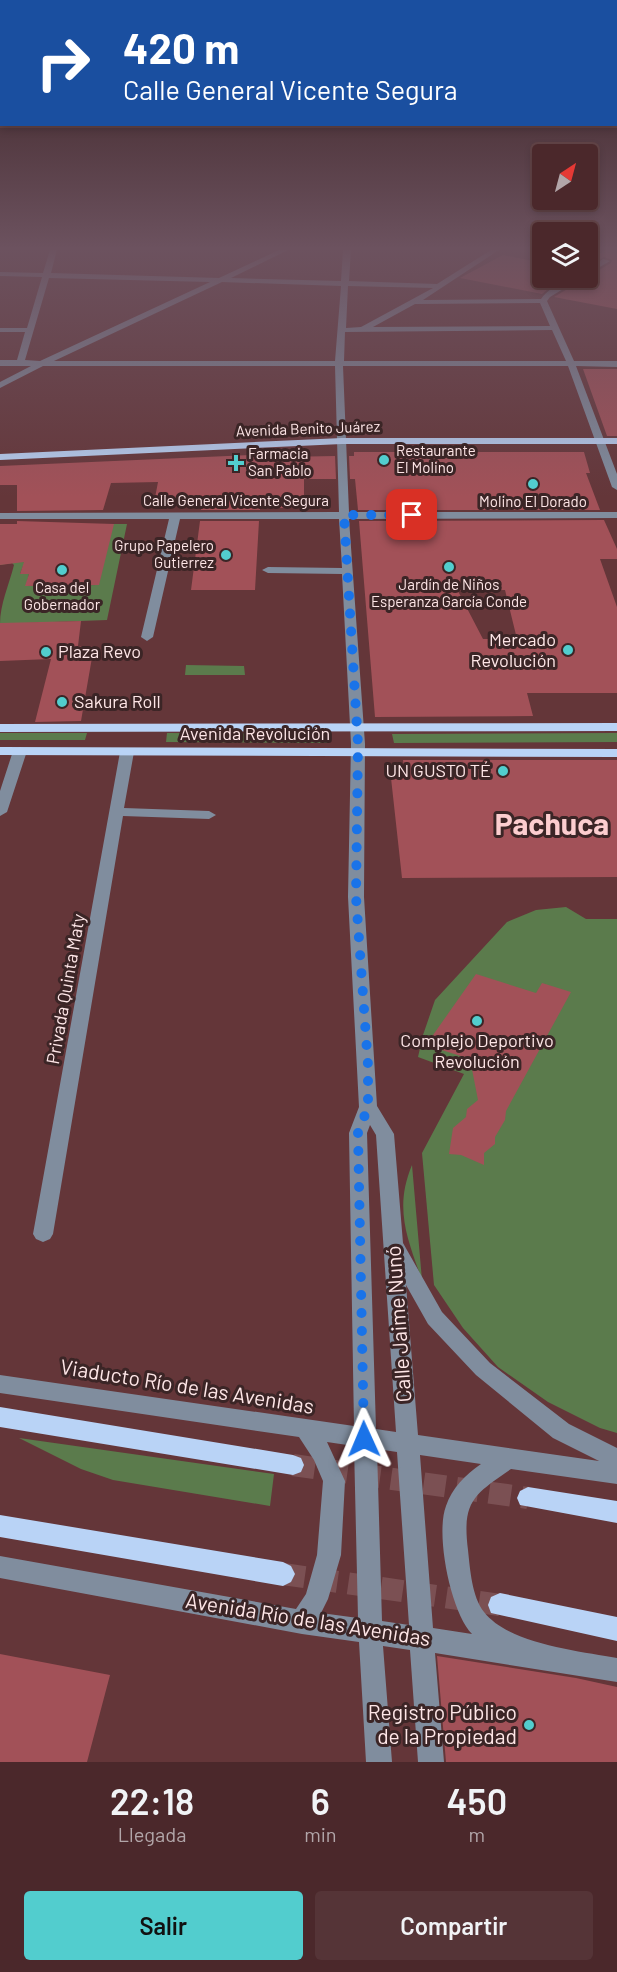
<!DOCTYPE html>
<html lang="es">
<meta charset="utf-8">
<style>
body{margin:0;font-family:Barlow,sans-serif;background:#553437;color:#f1f3f6;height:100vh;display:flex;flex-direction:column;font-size:22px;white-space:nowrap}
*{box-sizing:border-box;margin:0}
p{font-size:20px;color:#b2a6a9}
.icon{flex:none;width:33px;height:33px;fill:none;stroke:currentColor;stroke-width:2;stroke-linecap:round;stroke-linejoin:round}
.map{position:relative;height:1762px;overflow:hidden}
.sheet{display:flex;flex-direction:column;background:#4b282b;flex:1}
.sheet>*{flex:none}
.banner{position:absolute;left:0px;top:0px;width:618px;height:126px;box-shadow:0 3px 9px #0003,0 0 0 2px #624447;background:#1a4fa0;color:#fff;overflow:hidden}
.needle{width:39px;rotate:36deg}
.controls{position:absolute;left:532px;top:144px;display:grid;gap:12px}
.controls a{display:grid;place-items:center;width:66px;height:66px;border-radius:6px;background:#4b282b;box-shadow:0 3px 9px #0003,0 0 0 2px #624447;font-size:30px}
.pin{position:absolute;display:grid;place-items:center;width:51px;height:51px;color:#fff;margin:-26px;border-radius:12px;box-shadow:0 3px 9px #0006}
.me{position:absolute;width:66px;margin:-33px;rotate:359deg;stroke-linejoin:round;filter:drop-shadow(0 0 4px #0008)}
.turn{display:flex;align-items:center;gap:21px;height:126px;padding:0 24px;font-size:27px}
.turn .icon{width:78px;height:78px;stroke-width:2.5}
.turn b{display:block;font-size:42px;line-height:51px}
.eta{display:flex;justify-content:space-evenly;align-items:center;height:102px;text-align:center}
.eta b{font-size:36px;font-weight:600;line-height:42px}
.primary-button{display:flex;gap:12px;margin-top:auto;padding:12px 24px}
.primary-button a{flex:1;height:69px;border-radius:6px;background:#52cdce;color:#111;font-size:24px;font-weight:600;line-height:69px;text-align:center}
.primary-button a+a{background:#553437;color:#f1f3f6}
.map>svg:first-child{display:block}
.green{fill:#5b7b4c;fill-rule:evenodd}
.building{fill:#a25158;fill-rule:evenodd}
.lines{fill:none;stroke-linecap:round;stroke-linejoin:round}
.major-tunnel{stroke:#7b5053;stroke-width:22;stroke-dasharray:22 11;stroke-linecap:butt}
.minor{fill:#808d9e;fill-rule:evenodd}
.major{fill:#b9d3f6;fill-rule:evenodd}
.route{stroke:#1a73e8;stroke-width:10;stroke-dasharray:0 18}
.poi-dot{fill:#52cdce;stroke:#3b2526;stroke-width:2}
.labels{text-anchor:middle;stroke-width:6;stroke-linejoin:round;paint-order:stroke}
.far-street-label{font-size:15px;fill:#fee6e7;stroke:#3b2526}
.far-poi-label{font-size:15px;fill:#fee6e7;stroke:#3b2526}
.poi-label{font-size:18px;fill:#fee6e7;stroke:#3b2526;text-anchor:end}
.street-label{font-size:18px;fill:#fee6e7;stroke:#3b2526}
.near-street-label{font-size:21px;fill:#fee6e7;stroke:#3b2526}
.near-poi-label{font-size:21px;fill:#fee6e7;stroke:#3b2526;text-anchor:end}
.town-label{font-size:30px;font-weight:bold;fill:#fccdcf;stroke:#3b2526}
</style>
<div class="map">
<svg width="617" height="1762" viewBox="0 0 617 1762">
<rect width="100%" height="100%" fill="#643639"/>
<path class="green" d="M 0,524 L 127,524 L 107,620 L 0,624 C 0,604 9,585 14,565 L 12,563 L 0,565 ZM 107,549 L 98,585 L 26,586 L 29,574 L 20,574 L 23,566 Z
M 186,665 L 244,666 L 245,675 L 185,675 Z
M 0,733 L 87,733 L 85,740 L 0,740 Z
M 167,733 L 328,734 L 328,743 L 166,742 Z
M 617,733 L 617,742 L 394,743 L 392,734 Z
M 566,907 L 586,919 L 617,919 L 617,1433 L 600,1428 L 548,1402 L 498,1367 L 463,1328 L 434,1285 L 422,1153 L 464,1074 L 418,1057 L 423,1035 L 435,1000 L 507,922 L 536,910 Z
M 412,1165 L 422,1280 C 407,1238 394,1208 412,1165 Z
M 19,1438 L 274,1474 L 270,1506 L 113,1480 L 81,1469 Z"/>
<path class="building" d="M 606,250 L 617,250 L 617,309 L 554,297 L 611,263 L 612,260 L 604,257 L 588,266 L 588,261 Z
M 503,255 L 543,263 L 543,278 L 570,278 L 552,286 L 542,294 L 460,278 Z
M 583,369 L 617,369 L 617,436 L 607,436 Z
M 354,452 L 584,452 L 590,473 L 586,473 L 600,510 L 358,510 L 355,479 L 350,479 L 349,456 L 354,456 Z
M 274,454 L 283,457 L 335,456 L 336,479 L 304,479 L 304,508 L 260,508 L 260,510 L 201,510 L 202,503 L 154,503 L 158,482 L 111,483 L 103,510 L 17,511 L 17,485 L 0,485 L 0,466 Z
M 604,520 L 617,549 L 617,559 L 600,559 L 617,607 L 617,693 L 527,693 L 533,716 L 375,717 L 359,521 ZM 505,590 L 517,639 L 483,639 L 458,591 Z
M 17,521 L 114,524 L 99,585 L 25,586 L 29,574 L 20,574 L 24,562 L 0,565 L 0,524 L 17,524 Z
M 200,521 L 259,521 L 255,590 L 191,590 Z
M 81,621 L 78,646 L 94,646 L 81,721 L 35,722 L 51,659 L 0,661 L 0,623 Z
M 403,760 L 617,760 L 617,877 L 402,878 L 391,778 L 405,778 Z
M 476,974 L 536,993 L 542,983 L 571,992 L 506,1111 L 505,1120 L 495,1137 L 495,1144 L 484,1153 L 484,1165 L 461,1155 L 449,1154 L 453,1128 L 466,1117 L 467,1109 L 478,1100 L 470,1059 L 426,1045 Z
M 0,1654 L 110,1675 L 87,1762 L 0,1762 Z
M 437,1656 L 576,1678 L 617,1687 L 617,1762 L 446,1762 Z"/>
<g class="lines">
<path class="major-tunnel" d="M 293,1465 L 528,1498
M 283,1574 L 500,1605"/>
<path class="minor" d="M 50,250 L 57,250 L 51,273 L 219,278 L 279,250 L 288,250 L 231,278 L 341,281 L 343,250 L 351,250 L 349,281 L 437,284 L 491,250 L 499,250 L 423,300 L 541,299 C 548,288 569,278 581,278 L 550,297 L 547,301 L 574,361 L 617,361 L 617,367 L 576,366 L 617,474 L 617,490 L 612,487 L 568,366 L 343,366 L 349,512 L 617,512 L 617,518 L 349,519 L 365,744 L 364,897 L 377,1106 L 394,1134 L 403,1243 L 442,1312 L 490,1363 L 569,1424 L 617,1448 L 617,1484 L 511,1469 C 473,1495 462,1502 468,1550 C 470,1569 472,1597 484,1612 C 509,1644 579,1651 617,1658 L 617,1682 L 435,1653 L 444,1762 L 418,1762 L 410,1650 L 383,1646 L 392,1762 L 366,1762 L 359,1642 L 302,1634 L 0,1578 L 0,1556 L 296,1609 L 306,1594 L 317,1555 L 323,1481 L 314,1460 L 299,1437 L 0,1393 L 0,1375 L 354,1426 L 349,1133 L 359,1107 L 348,897 L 351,744 L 342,574 L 268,573 L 262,570 L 268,567 L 342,568 L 339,519 L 180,519 L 153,637 L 147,641 L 141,637 L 169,519 L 0,519 L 0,513 L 339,512 L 335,366 L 43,366 L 0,388 L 0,382 L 31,366 L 0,366 L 0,360 L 17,360 L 25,332 L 0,332 L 0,328 L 27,328 L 42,277 L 0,276 L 0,272 L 43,273 ZM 49,278 L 210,282 L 40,361 L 25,360 ZM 222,282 L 341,286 L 335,361 L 54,361 ZM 348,286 L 433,288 L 361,327 L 346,328 ZM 540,303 L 550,326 L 373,327 L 415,304 ZM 552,330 L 566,361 L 344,361 L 345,332 ZM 370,1125 L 376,1135 L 396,1432 L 376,1429 L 367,1133 ZM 406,1285 L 428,1324 L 476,1375 L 553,1438 L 599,1461 L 418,1435 ZM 327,1442 L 354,1446 L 358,1618 L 321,1613 L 328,1599 L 341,1555 L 345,1481 ZM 377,1449 L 397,1452 L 409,1625 L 382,1621 ZM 420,1455 L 481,1464 C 465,1475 452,1488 446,1506 C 435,1534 451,1613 472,1634 L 433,1628 Z
M 603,259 L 610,261 L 588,274 L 588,269 Z
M 20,747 L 27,751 L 7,812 L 0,816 L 0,791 L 13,751 Z
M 127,748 L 134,752 L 124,808 L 209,811 L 216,815 L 209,819 L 123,816 L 53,1234 L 50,1239 L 43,1242 L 36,1239 L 33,1234 L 120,752 Z"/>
<path class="major" d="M 342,438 L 617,438 L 617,444 L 342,444 L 0,460 L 0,454 Z
M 617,723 L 617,731 L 0,732 L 0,724 Z
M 0,747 L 617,749 L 617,757 L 0,755 Z
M 0,1407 L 293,1455 L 301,1458 L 304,1465 L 301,1472 L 293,1475 L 0,1427 Z
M 528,1487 L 617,1501 L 617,1523 L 520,1505 L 517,1498 L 520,1491 Z
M 0,1515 L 283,1562 L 291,1566 L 295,1574 L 291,1582 L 283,1586 L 0,1537 Z
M 500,1593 L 617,1617 L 617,1641 L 491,1613 L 488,1605 L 491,1597 Z"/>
</g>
<linearGradient id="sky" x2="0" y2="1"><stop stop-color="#371e1f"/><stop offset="0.5" stop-color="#6c525f"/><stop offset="1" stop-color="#6c525f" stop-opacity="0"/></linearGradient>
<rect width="617" height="497" fill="url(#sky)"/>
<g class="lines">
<path class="route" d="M 364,1439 L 358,1133 L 368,1107 L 368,1065 L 356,897 L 358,744 L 344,515 L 412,515"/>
</g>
<g class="poi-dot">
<circle cx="384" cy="460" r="6"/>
<path d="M233 454h6v6h6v6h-6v6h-6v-6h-6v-6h6z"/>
<circle cx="533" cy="484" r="6"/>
<circle cx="226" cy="555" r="6"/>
<circle cx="449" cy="567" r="6"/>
<circle cx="62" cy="570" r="6"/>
<circle cx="568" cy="650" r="6"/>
<circle cx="46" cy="652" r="6"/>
<circle cx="62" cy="702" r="6"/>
<circle cx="503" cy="771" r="6"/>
<circle cx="477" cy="1021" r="6"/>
<circle cx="529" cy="1725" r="6"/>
</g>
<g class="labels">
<g class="far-street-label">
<text transform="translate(308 429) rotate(-2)" y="5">Avenida Benito Juárez</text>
<text x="236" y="506">Calle General Vicente Segura</text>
</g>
<g class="far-poi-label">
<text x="396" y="456" text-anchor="start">Restaurante<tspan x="396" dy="17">El Molino</tspan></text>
<text x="248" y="459" text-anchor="start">Farmacia<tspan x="248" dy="17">San Pablo</tspan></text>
<text x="533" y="507">Molino El Dorado</text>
<text x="214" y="551" text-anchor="end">Grupo Papelero<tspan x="214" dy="17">Gutierrez</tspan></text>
<text x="449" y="590">Jardín de Niños<tspan x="449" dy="17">Esperanza García Conde</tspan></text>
<text x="62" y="593">Casa del<tspan x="62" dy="17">Gobernador</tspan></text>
</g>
<g class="poi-label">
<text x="556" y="646">Mercado<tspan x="556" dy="21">Revolución</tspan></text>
<text x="58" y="658" text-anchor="start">Plaza Revo</text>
<text x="74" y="708" text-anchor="start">Sakura Roll</text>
<text x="491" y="777">UN GUSTO TÉ</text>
<text x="477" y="1047" text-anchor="middle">Complejo Deportivo<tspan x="477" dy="21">Revolución</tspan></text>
</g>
<g class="street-label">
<text x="255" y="740">Avenida Revolución</text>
<text transform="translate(66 989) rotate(-80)" y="6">Privada Quinta Maty</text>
</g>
<g class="near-street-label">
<text transform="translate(399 1324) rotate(-94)" y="7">Calle Jaime Nunó</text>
<text transform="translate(187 1387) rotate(9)" y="7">Viaducto Río de las Avenidas</text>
<text transform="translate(308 1620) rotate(9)" y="7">Avenida Río de las Avenidas</text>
</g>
<g class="near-poi-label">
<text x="517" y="1720">Registro Público<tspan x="517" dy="24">de la Propiedad</tspan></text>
</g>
<g class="town-label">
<text x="552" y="835">Pachuca</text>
</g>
</g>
</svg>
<div class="controls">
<a><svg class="needle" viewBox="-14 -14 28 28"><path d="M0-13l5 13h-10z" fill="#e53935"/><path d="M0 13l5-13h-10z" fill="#b2a6a9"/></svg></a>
<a><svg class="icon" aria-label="layers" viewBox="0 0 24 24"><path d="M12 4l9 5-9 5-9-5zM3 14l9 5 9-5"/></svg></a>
</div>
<div class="pin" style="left:412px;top:515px;background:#d93025"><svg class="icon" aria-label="arrive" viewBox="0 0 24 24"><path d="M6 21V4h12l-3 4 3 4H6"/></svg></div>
<svg class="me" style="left:364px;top:1439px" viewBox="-20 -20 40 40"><path d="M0-17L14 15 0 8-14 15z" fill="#1a73e8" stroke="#fff" stroke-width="4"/></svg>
<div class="banner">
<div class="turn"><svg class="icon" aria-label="right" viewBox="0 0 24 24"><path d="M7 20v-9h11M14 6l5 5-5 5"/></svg><div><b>420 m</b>Calle General Vicente Segura</div></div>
</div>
</div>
<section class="sheet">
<div class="eta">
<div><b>22:18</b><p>Llegada</p></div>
<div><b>6</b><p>min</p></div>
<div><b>450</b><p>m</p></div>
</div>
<div class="primary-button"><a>Salir</a><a>Compartir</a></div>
</section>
